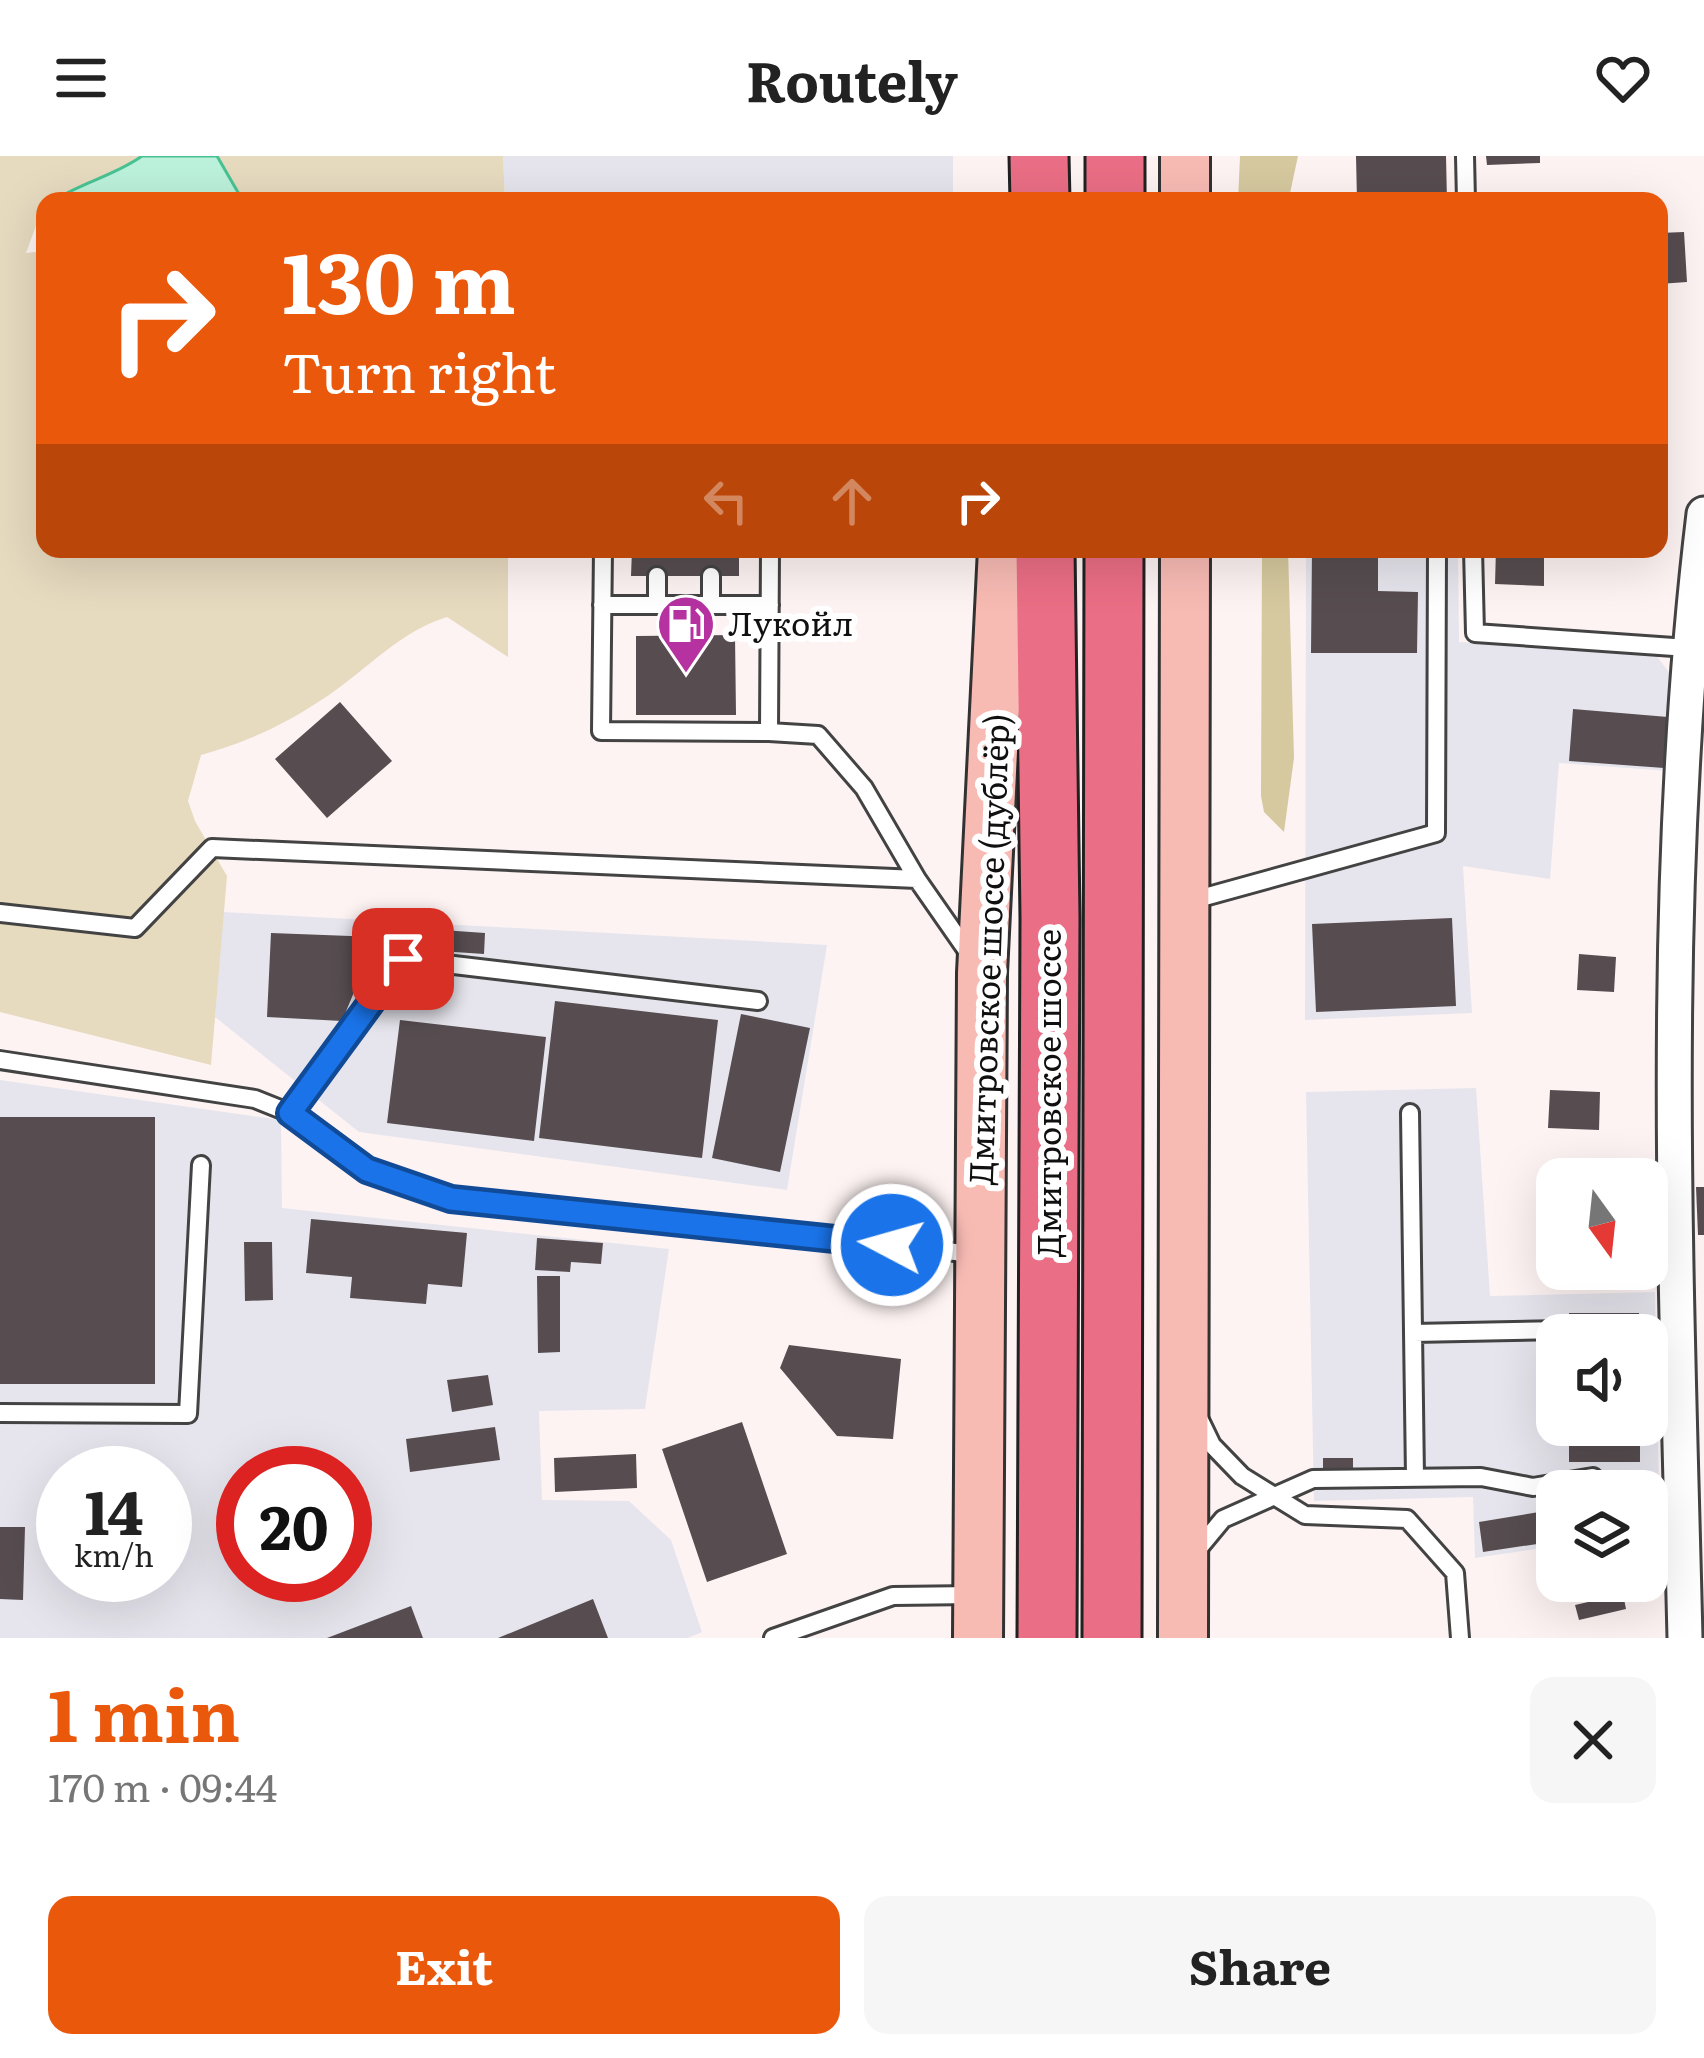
<!DOCTYPE html>
<meta charset="utf-8">
<style>
body{margin:0;font-family:Literata,serif;background:#f6f6f6;color:#222;height:100vh;display:flex;flex-direction:column;font-size:45px;white-space:nowrap}
*{box-sizing:border-box;margin:0}
p{font-size:39px;color:#767676}
.icon{flex:none;width:66px;height:66px;fill:none;stroke:currentColor;stroke-width:2;stroke-linecap:round;stroke-linejoin:round}
.map{position:relative;height:1482px;overflow:hidden}
.panel{display:flex;flex-direction:column;background:#fff;flex:1}
.panel>*{flex:none}
.guide{position:absolute;left:36px;top:36px;width:1632px;height:366px;border-radius:24px;box-shadow:0 12px 48px #0002;background:#ea580c;color:#fff;overflow:hidden}
.needle{width:78px;rotate:165deg}
.controls{position:absolute;left:1536px;top:1002px;display:grid;gap:24px}
.controls a{display:grid;place-items:center;width:132px;height:132px;border-radius:24px;background:#fff;box-shadow:0 12px 48px #0002;font-size:60px}
.speed{position:absolute;left:36px;top:1290px;display:flex;gap:24px;font-size:60px;font-weight:700;text-align:center}
.speed>*{display:grid;place-content:center;width:156px;height:156px;border-radius:50%;background:#fff;box-shadow:0 12px 48px #0002;line-height:1}
.speed small{font-size:30px;font-weight:400}
.speed .limit{border:18px solid #d22;background:#fff;color:#111}
.pin{position:absolute;display:grid;place-items:center;width:102px;height:102px;color:#fff;margin:-51px;border-radius:24px;box-shadow:0 6px 18px #0006}
.me{position:absolute;width:132px;margin:-66px;rotate:276deg;stroke-linejoin:round;filter:drop-shadow(0 0 9px #0008)}
.turn{display:flex;align-items:center;gap:42px;height:252px;padding:0 48px;font-size:54px}
.turn .icon{width:156px;height:156px;stroke-width:2.5}
.turn b{display:block;font-size:84px;line-height:102px}
.lanes{display:flex;align-items:center;height:114px;padding:0 48px;background:#0003;justify-content:center;gap:60px;direction:ltr}
.lanes .off{opacity:.35}
.round{display:grid;place-items:center;flex:none;width:126px;height:126px;border-radius:24px;background:#f6f6f6}
.headline{display:flex;align-items:center;justify-content:space-between;height:204px;padding:0 48px}
h1{font-size:72px;font-weight:700;line-height:90px;color:#ea580c}
.primary-button{display:flex;gap:24px;margin-top:auto;padding:24px 48px}
.primary-button a{flex:1;height:138px;border-radius:24px;background:#ea580c;color:#fff;font-size:48px;font-weight:700;line-height:138px;text-align:center}
.primary-button a+a{background:#f6f6f6;color:#222}
header{display:flex;justify-content:space-between;align-items:center;height:156px;padding:0 48px;background:#fff;font-size:54px;font-weight:700}
.map>svg:first-child{display:block}
.industrial{fill:#e6e5ed;fill-rule:evenodd}
.green{fill:#e6dabf}
.forest{fill:#d6c99f}
.water{fill:#bcf1db;stroke:#49c293;stroke-width:3}
.building{fill:#574d51}
.lines{fill:none;stroke-linecap:round;stroke-linejoin:round}
.service-casing{stroke:#434343;stroke-width:22}
.minor-casing{stroke:#434343;stroke-width:39}
.secondary-casing{stroke:#323232;stroke-width:54}
.trunk-casing{stroke:#212121;stroke-width:63}
.service{stroke:#fff;stroke-width:16}
.minor{stroke:#fff;stroke-width:33}
.secondary{stroke:#f8bbb4;stroke-width:48}
.trunk{stroke:#ea6e85;stroke-width:57}
.route-casing{stroke:#114b97;stroke-width:30}
.route{stroke:#1a73e8;stroke-width:21}
.labels{text-anchor:middle;stroke-width:12;stroke-linejoin:round;paint-order:stroke}
.poi-label{font-size:33px;fill:#101010;stroke:#fff;text-anchor:start}
.street-label{font-size:33px;fill:#101010;stroke:#fff}
</style>
<header><svg class="icon" aria-label="menu" viewBox="0 0 24 24"><path d="M4 6h16M4 12h16M4 18h16"/></svg>Routely<svg class="icon" aria-label="heart" viewBox="0 0 24 24"><path d="M12 20l-8-8c-3-5 5-10 8-4 3-6 11-1 8 4z"/></svg></header>
<div class="map">
<svg width="1704" height="1482" viewBox="0 0 1704 1482">
<rect width="100%" height="100%" fill="#fef3f3"/>
<path class="industrial" d="M 503,0 L 953,0 L 953,45 L 505,45 Z
M 1306,393 L 1458,393 L 1459,486 L 1656,499 L 1674,523 L 1669,615 L 1559,607 L 1550,723 L 1463,710 L 1472,857 L 1305,864 Z
M 223,756 L 827,789 L 787,1034 L 359,976 L 215,861 Z
M 0,924 L 281,964 L 282,1052 L 669,1093 L 645,1253 L 539,1255 L 542,1344 L 629,1345 L 671,1384 L 702,1476 L 688,1482 L 0,1482 ZM 63,1317 L 165,1317 L 165,1419 L 63,1419 ZM 243,1317 L 345,1317 L 345,1419 L 243,1419 Z
M 1476,932 L 1490,1140 L 1655,1136 L 1660,1375 L 1647,1377 L 1647,1335 L 1557,1335 L 1557,1390 L 1475,1402 L 1473,1341 L 1314,1345 L 1306,936 ZM 1557,1179 L 1647,1179 L 1647,1269 L 1557,1269 Z"/>
<path class="green" d="M 0,0 L 142,0 L 114,19 L 45,45 L 26,97 L 45,95 L 45,393 L 508,393 L 508,501 L 447,461 C 401,475 368,512 329,539 C 284,569 252,584 201,599 L 188,645 L 195,665 L 227,720 L 211,909 L 0,856 Z
M 217,0 L 503,0 L 505,45 L 243,45 Z"/>
<path class="forest" d="M 1240,0 L 1298,0 L 1289,42 L 1238,45 Z
M 1262,393 L 1288,393 L 1294,602 L 1284,676 L 1264,656 L 1261,640 Z"/>
<path class="water" d="M 142,0 L 217,0 L 243,45 L 53,45 C 82,26 114,20 142,0 Z"/>
<path class="building" d="M 1356,0 L 1446,0 L 1447,45 L 1357,45 Z
M 1486,0 L 1540,0 L 1540,7 L 1487,9 Z
M 1684,76 L 1687,126 L 1659,128 L 1659,77 Z
M 632,393 L 739,393 L 739,420 L 631,420 Z
M 1312,393 L 1378,393 L 1378,435 L 1418,436 L 1417,497 L 1311,497 Z
M 1496,393 L 1544,393 L 1544,430 L 1495,428 Z
M 735,479 L 736,559 L 636,559 L 636,480 Z
M 340,546 L 392,605 L 327,662 L 275,603 Z
M 1573,553 L 1668,561 L 1664,612 L 1569,605 Z
M 1452,762 L 1456,850 L 1316,856 L 1312,768 Z
M 442,774 L 485,777 L 484,798 L 440,795 Z
M 271,777 L 377,781 L 342,865 L 267,861 Z
M 1579,798 L 1616,801 L 1614,836 L 1577,834 Z
M 555,845 L 718,864 L 702,1002 L 539,982 Z
M 741,858 L 810,872 L 780,1016 L 712,1002 Z
M 400,864 L 546,881 L 534,985 L 387,967 Z
M 1550,934 L 1600,936 L 1599,974 L 1548,972 Z
M 0,961 L 155,961 L 155,1228 L 0,1228 Z
M 1696,1031 L 1704,1031 L 1704,1079 L 1698,1079 Z
M 311,1063 L 467,1077 L 462,1131 L 428,1128 L 426,1148 L 350,1142 L 352,1121 L 306,1117 Z
M 537,1082 L 603,1087 L 601,1108 L 571,1106 L 570,1116 L 535,1114 Z
M 244,1086 L 272,1086 L 273,1144 L 245,1145 Z
M 1566,1113 L 1611,1113 L 1611,1129 L 1567,1130 Z
M 537,1120 L 560,1120 L 560,1196 L 538,1197 Z
M 1569,1157 L 1639,1157 L 1639,1179 L 1569,1179 Z
M 789,1189 L 901,1203 L 893,1283 L 837,1280 L 780,1212 Z
M 488,1219 L 493,1249 L 452,1256 L 447,1224 Z
M 742,1266 L 787,1398 L 707,1426 L 662,1293 Z
M 1569,1269 L 1640,1269 L 1640,1306 L 1569,1306 Z
M 495,1271 L 500,1304 L 410,1316 L 406,1283 Z
M 636,1298 L 637,1332 L 555,1336 L 554,1302 Z
M 1323,1302 L 1353,1302 L 1353,1318 L 1323,1318 Z
M 1557,1353 L 1557,1385 L 1483,1396 L 1479,1366 Z
M 0,1371 L 25,1371 L 23,1444 L 0,1443 Z
M 1623,1438 L 1626,1453 L 1579,1464 L 1575,1449 Z
M 593,1443 L 608,1482 L 498,1482 Z
M 411,1450 L 423,1482 L 327,1482 Z"/>
<g class="lines">
<g class="service-casing">
<path id="service" d="M 1465,0 L 1466,45
M 603,393 L 601,575 L 769,576
M 770,393 L 769,576 L 818,579 L 864,632 L 917,723 L 972,802
M 1473,393 L 1475,477 L 1688,492
M 657,420 L 657,449
M 602,449 L 770,449
M 711,449 L 711,420
M 1190,745 L 1436,677 L 1437,393
M 0,757 L 135,772 L 212,692 L 917,723
M 0,904 L 255,943 L 290,957 L 367,1014 L 450,1043 L 974,1098
M 290,957 L 403,803 L 758,845
M 1410,957 L 1415,1321
M 1413,1177 L 1562,1174
M 0,1257 L 188,1258 L 201,1009
M 1198,1260 L 1212,1289 L 1242,1320 L 1305,1359 L 1407,1363 L 1455,1417 L 1460,1482
M 1194,1398 L 1223,1363 L 1313,1323 L 1481,1321 L 1533,1331 L 1593,1321
M 773,1482 L 893,1440 L 975,1439"/>
</g>
<g class="minor-casing">
<path id="minor" d="M 1685,1482 C 1676,1107 1659,731 1704,358"/>
</g>
<g class="secondary-casing">
<path id="secondary" d="M 1185,45 L 1185,0
M 978,1482 L 982,817 L 1003,393
M 1183,1482 L 1185,393"/>
</g>
<g class="trunk-casing">
<path id="trunk" d="M 1039,0 L 1040,45
M 1115,45 L 1115,0
M 1045,393 L 1050,762 L 1047,1482
M 1112,1482 L 1114,393"/>
</g>
<use href="#service" class="service"/>
<use href="#minor" class="minor"/>
<use href="#secondary" class="secondary"/>
<use href="#trunk" class="trunk"/>
</g>
<g class="lines">
<g class="route-casing">
<path id="route" d="M 403,803 L 290,957 L 367,1014 L 451,1043 L 892,1089"/>
</g>
<use href="#route" class="route"/>
</g>
<defs>
<g id="fuel-pin" transform="scale(3)"><path d="M0 17L-7.5 6A9.5 9.5 0 1 1 7.5 6Z" fill="#b532a0" stroke="#fff"/><path d="M-5.5-6h7V0h2V4h1.3V-2.5L3-4.5l.8-.8L6-3V5H2.5V1h-1V6h-7ZM-4.2-4.7v3.2H.2V-4.7Z" fill="#fff"/></g>
</defs>
<g fill-rule="evenodd">
<use href="#fuel-pin" x="686" y="468"/>
</g>
<g class="labels">
<g class="poi-label">
<text x="728" y="480">Лукойл</text>
</g>
<g class="street-label">
<text transform="translate(989 793) rotate(-88)" y="12">Дмитровское шоссе (дублёр)</text>
<text transform="translate(1049 937) rotate(-90)" y="12">Дмитровское шоссе</text>
</g>
</g>
</svg>
<div class="controls">
<a><svg class="needle" viewBox="-14 -14 28 28"><path d="M0-13l5 13h-10z" fill="#e53935"/><path d="M0 13l5-13h-10z" fill="#767676"/></svg></a>
<a><svg class="icon" aria-label="sound" viewBox="0 0 24 24"><path d="M4 9h4l5-4v14l-5-4H4zM17 9q2 3 0 6"/></svg></a>
<a><svg class="icon" aria-label="layers" viewBox="0 0 24 24"><path d="M12 4l9 5-9 5-9-5zM3 14l9 5 9-5"/></svg></a>
</div>
<div class="speed"><div>14<small>km/h</small></div><div class="limit">20</div></div>
<div class="pin" style="left:403px;top:803px;background:#d93025"><svg class="icon" aria-label="arrive" viewBox="0 0 24 24"><path d="M6 21V4h12l-3 4 3 4H6"/></svg></div>
<svg class="me" style="left:892px;top:1089px" viewBox="-20 -20 40 40"><circle r="17" fill="#1a73e8" stroke="#fff" stroke-width="3"/><path d="M0-11L8 9 0 5-8 9z" fill="#fff"/></svg>
<div class="guide">
<div class="turn"><svg class="icon" aria-label="right" viewBox="0 0 24 24"><path d="M7 20v-9h11M14 6l5 5-5 5"/></svg><div><b>130 m</b>Turn right</div></div>
<div class="lanes"><svg class="icon off" aria-label="left" viewBox="0 0 24 24"><path d="M17 20v-9H6M10 6l-5 5 5 5"/></svg><svg class="icon off" aria-label="ahead" viewBox="0 0 24 24"><path d="M12 20V5M6 11l6-6 6 6"/></svg><svg class="icon" aria-label="right" viewBox="0 0 24 24"><path d="M7 20v-9h11M14 6l5 5-5 5"/></svg></div>
</div>
</div>
<section class="panel">
<div class="headline"><div><h1>1 min</h1><p>170 m · 09:44</p></div><a class="round"><svg class="icon" aria-label="close" viewBox="0 0 24 24"><path d="M6 6l12 12M18 6L6 18"/></svg></a></div>
<div class="primary-button"><a>Exit</a><a>Share</a></div>
</section>
